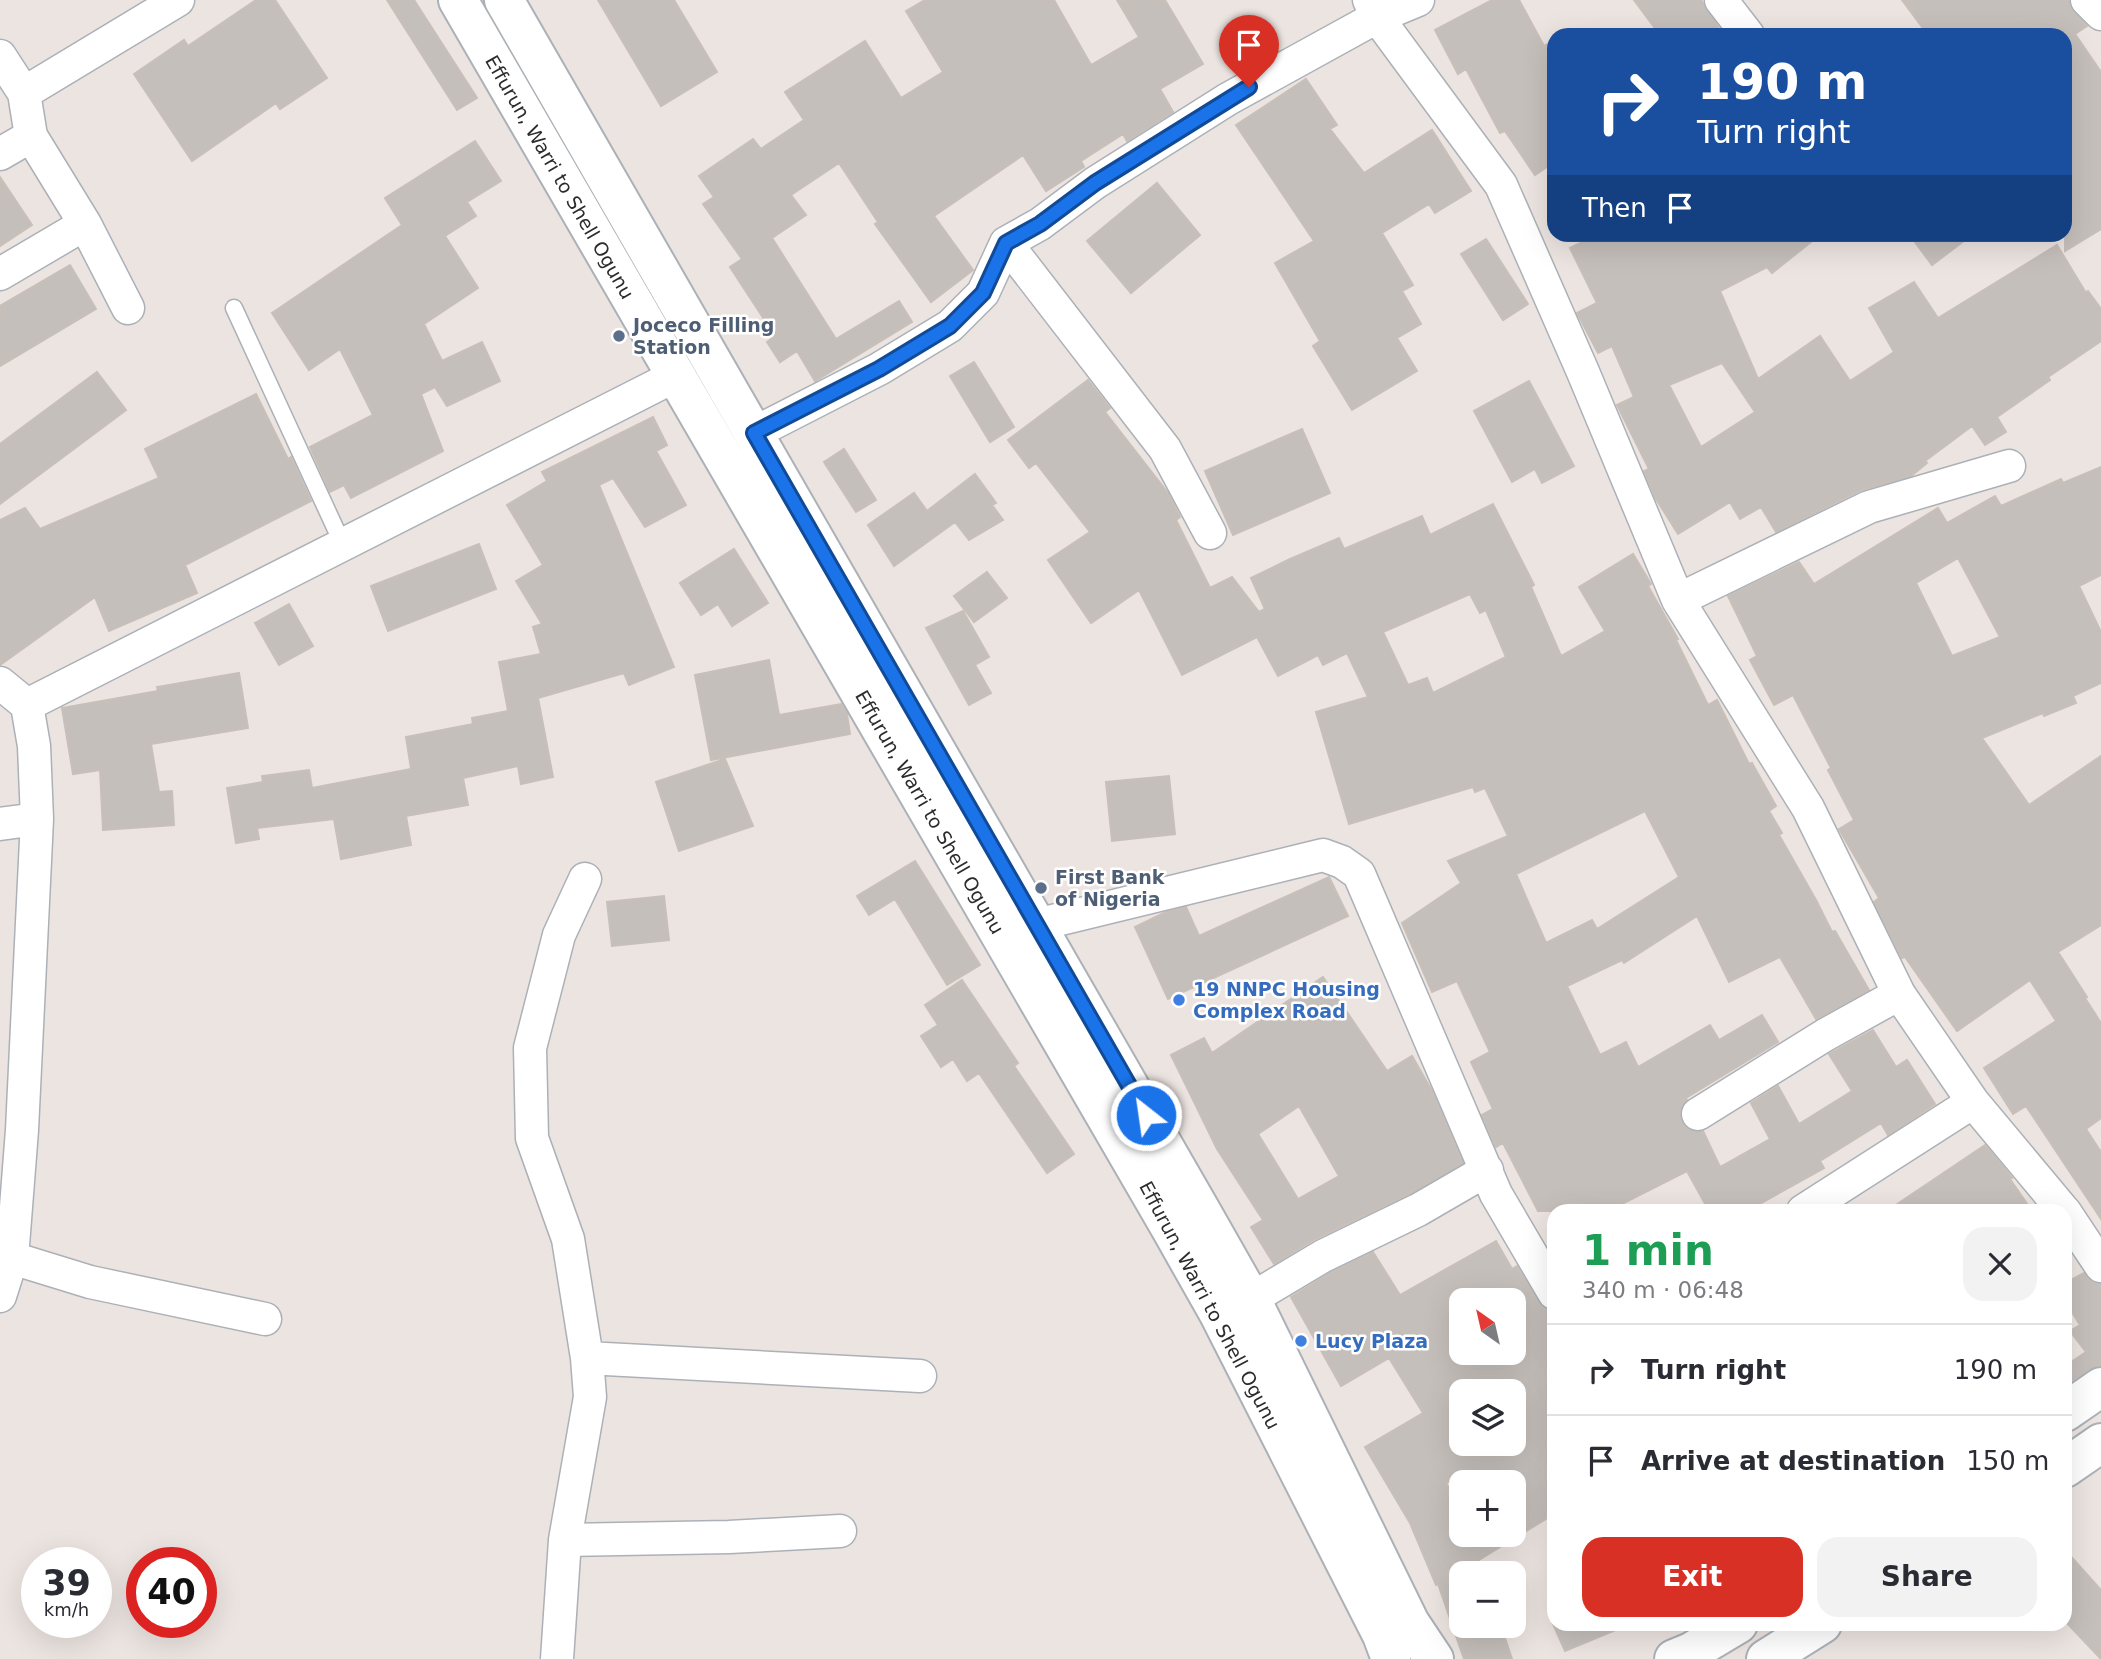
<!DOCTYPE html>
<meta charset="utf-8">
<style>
body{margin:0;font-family:"DejaVu Sans",sans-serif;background:#f2f2f3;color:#2b2b33;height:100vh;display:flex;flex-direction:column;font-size:26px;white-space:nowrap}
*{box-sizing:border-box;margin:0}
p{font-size:23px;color:#7c7c81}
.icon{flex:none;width:38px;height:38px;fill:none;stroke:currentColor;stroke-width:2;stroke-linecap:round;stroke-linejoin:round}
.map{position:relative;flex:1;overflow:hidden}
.drawer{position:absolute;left:1547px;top:1204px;width:525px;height:427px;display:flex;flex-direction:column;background:#fff;border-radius:21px;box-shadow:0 7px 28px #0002}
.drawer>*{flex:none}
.hud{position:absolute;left:1547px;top:28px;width:525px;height:214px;border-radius:21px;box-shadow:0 7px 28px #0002;background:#1a4fa0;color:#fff;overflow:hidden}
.needle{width:46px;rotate:326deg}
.buttons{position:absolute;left:1449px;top:1288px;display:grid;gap:14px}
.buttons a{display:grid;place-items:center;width:77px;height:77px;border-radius:14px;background:#fff;box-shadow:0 7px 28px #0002;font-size:35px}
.speed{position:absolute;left:21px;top:1547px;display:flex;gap:14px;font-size:35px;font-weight:700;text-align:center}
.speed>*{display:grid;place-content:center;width:91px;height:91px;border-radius:50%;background:#fff;box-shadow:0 7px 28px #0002;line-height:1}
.speed small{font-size:18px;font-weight:400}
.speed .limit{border:10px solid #d22;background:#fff;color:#111}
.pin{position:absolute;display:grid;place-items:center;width:60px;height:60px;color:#fff;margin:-72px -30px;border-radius:50% 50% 50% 0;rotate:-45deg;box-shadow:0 0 7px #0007}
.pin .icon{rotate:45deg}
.me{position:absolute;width:77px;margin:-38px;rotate:330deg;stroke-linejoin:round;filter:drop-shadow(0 0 5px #0008)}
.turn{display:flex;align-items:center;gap:24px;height:147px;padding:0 35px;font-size:32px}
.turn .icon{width:91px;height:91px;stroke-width:2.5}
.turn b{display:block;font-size:49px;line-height:60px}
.then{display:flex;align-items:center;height:66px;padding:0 35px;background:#0003;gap:14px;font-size:26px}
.round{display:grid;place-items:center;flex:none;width:74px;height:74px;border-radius:21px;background:#f2f2f3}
.headline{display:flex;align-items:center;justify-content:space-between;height:119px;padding:0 35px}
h1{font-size:42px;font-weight:700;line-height:52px;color:#1e9e55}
.action{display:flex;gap:14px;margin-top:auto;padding:14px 35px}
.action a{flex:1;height:80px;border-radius:21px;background:#d93025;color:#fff;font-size:28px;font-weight:700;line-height:80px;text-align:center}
.action a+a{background:#f2f2f3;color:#2b2b33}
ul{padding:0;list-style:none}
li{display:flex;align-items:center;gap:21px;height:91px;padding:0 35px;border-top:2px solid #e1e1e2}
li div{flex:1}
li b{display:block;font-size:26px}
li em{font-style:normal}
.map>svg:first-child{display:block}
.building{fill:#c5bfbb;stroke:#c8bfb9;stroke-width:2;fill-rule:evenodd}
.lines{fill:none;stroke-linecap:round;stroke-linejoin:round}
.lane-casing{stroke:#acb1b7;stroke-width:19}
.street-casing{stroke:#acb1b7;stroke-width:35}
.secondary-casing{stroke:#acb1b7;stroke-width:42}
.lane{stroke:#fff;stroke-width:16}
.street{stroke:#fff;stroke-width:32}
.secondary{stroke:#fff;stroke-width:38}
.route-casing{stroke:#114b97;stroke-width:18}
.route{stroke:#1a73e8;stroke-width:12}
.service-dot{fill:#5c6f8a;stroke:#fff;stroke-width:2.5}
.shop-dot{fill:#3f7fe0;stroke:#fff;stroke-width:2.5}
.labels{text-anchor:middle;stroke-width:5;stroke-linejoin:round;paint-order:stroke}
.street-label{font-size:19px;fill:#2c2c2c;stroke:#fff}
.service-label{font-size:19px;font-weight:bold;fill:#4e5e75;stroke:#fff;text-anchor:start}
.shop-label{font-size:19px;font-weight:bold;fill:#366cbe;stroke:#fff;text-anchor:start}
</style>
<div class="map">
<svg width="2101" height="1659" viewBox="0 0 2101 1659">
<rect width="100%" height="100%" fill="#ece4e0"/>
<path class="building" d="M 256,0 L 275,0 L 327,78 L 280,109 L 276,103 L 192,161 L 134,74 L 184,40 L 188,46 Z
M 387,0 L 414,0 L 477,98 L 457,110 Z
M 598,0 L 674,0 L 717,72 L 661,106 Z
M 925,0 L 1054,0 L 1091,65 L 1139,37 L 1117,0 L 1165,0 L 1203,64 L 1160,89 L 1173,112 L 1127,141 L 1123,134 L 1081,161 L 1084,167 L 1046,191 L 1023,155 L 934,216 L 973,270 L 931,302 L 875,224 L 878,222 L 839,163 L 791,195 L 806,215 L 772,238 L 836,339 L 899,301 L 912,322 L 815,381 L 797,351 L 780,362 L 767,342 L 775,336 L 730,267 L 742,259 L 703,204 L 714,197 L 699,176 L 753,139 L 761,149 L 804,120 L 785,92 L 865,41 L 901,98 L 943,72 L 906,11 Z
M 1492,0 L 1519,0 L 1544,46 L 1554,40 L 1554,162 L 1535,175 L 1505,131 L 1500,133 L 1466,69 L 1458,74 L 1435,30 Z
M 1634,0 L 1701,0 L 1723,35 L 1660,35 Z
M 1902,0 L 2069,0 L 2070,5 L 2074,12 L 2087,26 L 2075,34 L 2101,72 L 2101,229 L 2065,251 L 2065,35 L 1928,35 Z
M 1306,79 L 1337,125 L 1330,129 L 1364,173 L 1432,130 L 1471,191 L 1435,213 L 1429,204 L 1382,233 L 1413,285 L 1402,291 L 1421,324 L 1397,338 L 1417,371 L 1352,410 L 1313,346 L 1320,341 L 1275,263 L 1314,241 L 1236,125 Z
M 475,141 L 501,181 L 467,202 L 476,216 L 445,236 L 478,288 L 424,324 L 442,361 L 482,342 L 500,381 L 447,406 L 435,387 L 421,394 L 443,451 L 351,498 L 344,485 L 330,492 L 310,447 L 373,415 L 340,349 L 309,370 L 272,313 L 402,225 L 385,198 Z
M 0,177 L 32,225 L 0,246 Z
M 1157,183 L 1200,235 L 1131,293 L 1087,241 Z
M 1599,234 L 1821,234 L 1772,273 L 1767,267 L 1720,291 L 1758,379 L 1820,336 L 1850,381 L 1894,352 L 1869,308 L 1914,282 L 1938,318 L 2057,245 L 2086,293 L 2088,291 L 2101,309 L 2101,341 L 2048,377 L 2050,380 L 1997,417 L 2006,432 L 1985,445 L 1972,426 L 1925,461 L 1927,463 L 1911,476 L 1861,490 L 1776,532 L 1761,507 L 1740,519 L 1730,502 L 1678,534 L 1656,499 L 1644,471 L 1649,469 L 1617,405 L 1634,397 L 1612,346 L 1598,353 L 1577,313 L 1597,303 L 1570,248 ZM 1722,363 L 1755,412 L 1701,447 L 1669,385 Z
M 1909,234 L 1973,234 L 1932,265 Z
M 1486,239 L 1528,304 L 1503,320 L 1461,254 Z
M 70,265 L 96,309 L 0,366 L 0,306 Z
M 974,362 L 1014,427 L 990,442 L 950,376 Z
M 97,372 L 126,410 L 0,504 L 0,444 Z
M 1088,380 L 1110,408 L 1105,412 L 1168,493 L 1180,517 L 1176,520 L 1210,588 L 1232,577 L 1259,612 L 1265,609 L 1251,578 L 1288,560 L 1339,538 L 1344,549 L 1422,516 L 1430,535 L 1493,504 L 1534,585 L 1531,587 L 1561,656 L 1605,631 L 1579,587 L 1633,554 L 1651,584 L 1648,586 L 1678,639 L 1676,640 L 1708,705 L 1717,700 L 1749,764 L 1752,763 L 1776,806 L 1769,811 L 1782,833 L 1779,835 L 1816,900 L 1832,932 L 1835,931 L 1869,990 L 1816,1019 L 1780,957 L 1729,982 L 1697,916 L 1624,963 L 1622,960 L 1567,986 L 1600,1055 L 1626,1042 L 1638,1067 L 1710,1025 L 1719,1040 L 1762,1015 L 1778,1042 L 1686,1098 L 1687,1100 L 1682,1106 L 1680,1115 L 1683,1124 L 1690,1130 L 1703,1131 L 1720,1167 L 1770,1139 L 1751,1103 L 1778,1086 L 1799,1124 L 1852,1091 L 1829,1054 L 1873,1030 L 1896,1067 L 1907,1060 L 1935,1104 L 1888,1135 L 1881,1123 L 1820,1161 L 1824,1168 L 1747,1211 L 1709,1211 L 1687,1171 L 1608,1211 L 1538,1211 L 1503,1143 L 1496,1147 L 1482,1115 L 1493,1109 L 1471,1062 L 1490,1052 L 1457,981 L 1432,992 L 1402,923 L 1461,883 L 1448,861 L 1508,836 L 1485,788 L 1475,792 L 1473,787 L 1349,824 L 1316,712 L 1368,697 L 1347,653 L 1323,665 L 1318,655 L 1278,676 L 1257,637 L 1182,675 L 1139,590 L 1091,623 L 1048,560 L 1090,532 L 1036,463 L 1029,468 L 1008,440 ZM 1470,594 L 1480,613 L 1486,610 L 1506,657 L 1433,693 L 1427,678 L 1408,685 L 1383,632 ZM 1645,811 L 1679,877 L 1597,929 L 1592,920 L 1546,943 L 1516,874 Z
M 1529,381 L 1574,466 L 1542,483 L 1535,469 L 1512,482 L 1474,411 Z
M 256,394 L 288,459 L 291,457 L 311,501 L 185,565 L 197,593 L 109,631 L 95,597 L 0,665 L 0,520 L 25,508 L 40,529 L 159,478 L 145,449 Z
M 653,417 L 667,445 L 656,451 L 686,505 L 645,527 L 613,478 L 599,485 L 674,667 L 629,685 L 624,673 L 538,698 L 553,777 L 521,784 L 518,766 L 463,778 L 468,805 L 406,816 L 411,845 L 341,859 L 334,819 L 257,828 L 259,839 L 236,843 L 227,788 L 263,782 L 262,776 L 309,770 L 312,788 L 411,769 L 406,737 L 473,724 L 472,718 L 508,711 L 499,662 L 541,654 L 533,627 L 542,624 L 516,581 L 543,565 L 507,505 L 547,481 L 542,472 Z
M 1302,429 L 1330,493 L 1233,535 L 1205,471 Z
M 844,449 L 876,500 L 856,512 L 824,462 Z
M 2101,467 L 2101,575 L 2079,586 L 2101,632 L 2101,683 L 2073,696 L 2076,703 L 2044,716 L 2043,713 L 1982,738 L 2029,805 L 2101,756 L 2101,925 L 2058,952 L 2087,997 L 2085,998 L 2101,1023 L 2101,1118 L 2086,1129 L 2101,1152 L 2101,1219 L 2026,1106 L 2013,1114 L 1984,1068 L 2056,1021 L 2030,980 L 1957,1031 L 1905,957 L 1902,958 L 1874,902 L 1879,898 L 1839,829 L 1854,820 L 1828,770 L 1831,768 L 1793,695 L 1774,705 L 1750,660 L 1757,656 L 1728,596 L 1799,562 L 1814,584 L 1938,508 L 1947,523 L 1995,496 L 2001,506 L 2061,479 L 2063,483 ZM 1958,558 L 2000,637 L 1952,656 L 1916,583 Z
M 975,474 L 996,503 L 992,505 L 1003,520 L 969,540 L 955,522 L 894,566 L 868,525 L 914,493 L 927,511 Z
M 479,544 L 496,589 L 388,631 L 371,586 Z
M 734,549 L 768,603 L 732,626 L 718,604 L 701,615 L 680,583 Z
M 987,572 L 1007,598 L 974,622 L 954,596 Z
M 289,604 L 313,646 L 279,665 L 255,623 Z
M 963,611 L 989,657 L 975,665 L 991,693 L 969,705 L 926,628 Z
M 769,660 L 779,715 L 841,704 L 847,714 L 850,734 L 711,760 L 695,675 Z
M 239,673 L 248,728 L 151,744 L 159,792 L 172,791 L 174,825 L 103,830 L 100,770 L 73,774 L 62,708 L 158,691 L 157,687 Z
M 725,759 L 753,826 L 679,851 L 656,782 Z
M 1169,776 L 1175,834 L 1112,841 L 1106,782 Z
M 915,861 L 980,965 L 947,985 L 895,899 L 869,915 L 857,896 Z
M 1329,877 L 1348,916 L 1168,999 L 1135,927 L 1166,912 L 1186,907 L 1199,936 Z
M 664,896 L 669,940 L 612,946 L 607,902 Z
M 1323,977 L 1387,1071 L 1412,1056 L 1432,1091 L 1463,1163 L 1409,1194 L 1315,1239 L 1274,1264 L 1251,1227 L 1263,1220 L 1217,1149 L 1171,1055 L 1204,1038 L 1212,1053 ZM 1299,1106 L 1339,1176 L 1298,1199 L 1258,1134 Z
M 962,980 L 1018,1063 L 1014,1066 L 1074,1154 L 1047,1173 L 979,1073 L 967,1081 L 953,1059 L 941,1067 L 921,1036 L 938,1025 L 925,1005 Z
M 1985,1145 L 2008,1173 L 2012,1178 L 2010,1179 L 2032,1211 L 1887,1211 Z
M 1496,1241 L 1512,1269 L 1517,1266 L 1539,1303 L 1546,1309 L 1554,1311 L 1554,1514 L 1479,1560 L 1482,1573 L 1461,1573 L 1461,1626 L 1501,1626 L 1512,1659 L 1464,1659 L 1438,1584 L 1436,1585 L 1410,1523 L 1365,1447 L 1423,1413 L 1389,1358 L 1341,1386 L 1291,1297 L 1332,1272 L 1373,1252 L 1400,1295 ZM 1461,1300 L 1514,1300 L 1514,1353 L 1461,1353 ZM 1461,1391 L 1514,1391 L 1514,1444 L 1461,1444 ZM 1446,1482 L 1514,1482 L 1514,1535 L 1461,1535 L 1461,1518 Z
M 2084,1273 L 2092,1282 L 2101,1284 L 2101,1365 L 2089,1369 L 2065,1385 L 2065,1366 L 2086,1352 L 2070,1331 L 2080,1325 L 2065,1301 L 2065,1283 Z
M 2065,1550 L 2101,1590 L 2101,1659 L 2065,1621 Z
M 1553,1624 L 1630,1624 L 1565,1651 Z"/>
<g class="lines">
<g class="lane-casing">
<path id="lane" d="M 234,308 L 343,545"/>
</g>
<g class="street-casing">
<path id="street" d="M 1369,0 L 1377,17 L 1501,185 L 1583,372 L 1678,600 L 1808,808 L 1899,994 L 1973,1102 L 2064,1211
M 1721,0 L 1748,35
M 2087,0 L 2101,14
M 0,56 L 24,93 L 31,136 L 85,224 L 128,308
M 24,93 L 178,0
M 0,154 L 31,136
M 1006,243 L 1165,449 L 1210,533
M 0,274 L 85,224
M 754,433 L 879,369 L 950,326 L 983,293 L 1006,243 L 1040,224 L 1095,183 L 1228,99 L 1377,17 L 1418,0
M 1678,600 L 1869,507 L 2009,466
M 0,683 L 27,705 L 34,746 L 37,819 L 22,1130 L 12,1258 L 0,1296
M 27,705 L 675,376
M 0,824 L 37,819
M 1036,925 L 1323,855 L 1342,862 L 1359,874 L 1496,1194 L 1554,1293
M 1698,1114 L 1825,1035 L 1899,994
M 1803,1211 L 1973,1102
M 2065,1212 L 2101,1266
M 12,1258 L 90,1282 L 265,1319
M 1251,1299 L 1323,1256 L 1418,1210 L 1487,1170
M 587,1358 L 920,1376
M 565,1540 L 729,1537 L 840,1531
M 557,1659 L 565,1540 L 590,1397 L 587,1358 L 568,1239 L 532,1138 L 530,1048 L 559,935 L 585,879"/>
</g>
<g class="secondary-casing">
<path id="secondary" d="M 458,0 L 1171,1229 L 1219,1314 L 1382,1635 L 1391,1659
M 504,0 L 1201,1211 L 1251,1299 L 1410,1623 L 1434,1659
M 2065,1412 L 2101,1387
M 2065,1468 L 2101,1443
M 1674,1659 L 1691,1652 L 1738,1624
M 1766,1659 L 1822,1624"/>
</g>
<use href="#lane" class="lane"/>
<use href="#street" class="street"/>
<use href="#secondary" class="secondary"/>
</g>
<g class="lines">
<g class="route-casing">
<path id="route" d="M 1146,1115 L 754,433 L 879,369 L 950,326 L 983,293 L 1006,243 L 1040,224 L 1095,183 L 1249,87"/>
</g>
<use href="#route" class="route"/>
</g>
<g class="service-dot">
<circle cx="619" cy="336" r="7"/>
<circle cx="1041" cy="888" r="7"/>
</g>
<g class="shop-dot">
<circle cx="1179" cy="1000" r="7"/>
<circle cx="1301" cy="1341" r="7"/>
</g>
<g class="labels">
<g class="street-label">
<text transform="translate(560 177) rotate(60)" y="7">Effurun, Warri to Shell Ogunu</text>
<text transform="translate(930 812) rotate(60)" y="7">Effurun, Warri to Shell Ogunu</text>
<text transform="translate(1210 1305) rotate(62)" y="7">Effurun, Warri to Shell Ogunu</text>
</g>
<g class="service-label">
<text x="633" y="332">Joceco Filling<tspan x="633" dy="22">Station</tspan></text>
<text x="1055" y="884">First Bank<tspan x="1055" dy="22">of Nigeria</tspan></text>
</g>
<g class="shop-label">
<text x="1193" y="996">19 NNPC Housing<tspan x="1193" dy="22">Complex Road</tspan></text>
<text x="1315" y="1348">Lucy Plaza</text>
</g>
</g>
</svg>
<div class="buttons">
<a><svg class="needle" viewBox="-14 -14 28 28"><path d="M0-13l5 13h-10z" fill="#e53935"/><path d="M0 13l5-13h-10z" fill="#7c7c81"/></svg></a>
<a><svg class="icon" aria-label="layers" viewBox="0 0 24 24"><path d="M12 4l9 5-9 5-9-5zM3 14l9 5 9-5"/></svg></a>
<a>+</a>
<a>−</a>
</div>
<div class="speed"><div>39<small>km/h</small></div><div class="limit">40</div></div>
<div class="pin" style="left:1249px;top:87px;background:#d93025"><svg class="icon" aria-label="arrive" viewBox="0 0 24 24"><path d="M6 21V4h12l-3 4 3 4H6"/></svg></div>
<svg class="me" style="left:1146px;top:1115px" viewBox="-20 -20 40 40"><circle r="17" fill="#1a73e8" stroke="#fff" stroke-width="3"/><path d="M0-11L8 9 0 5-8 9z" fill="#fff"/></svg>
<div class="hud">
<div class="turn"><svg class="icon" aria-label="right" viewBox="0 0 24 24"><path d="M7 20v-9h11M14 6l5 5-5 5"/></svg><div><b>190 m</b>Turn right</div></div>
<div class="then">Then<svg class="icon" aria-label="arrive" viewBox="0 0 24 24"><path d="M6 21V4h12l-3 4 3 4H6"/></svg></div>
</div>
<section class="drawer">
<div class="headline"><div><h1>1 min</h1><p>340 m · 06:48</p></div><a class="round"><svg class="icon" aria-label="close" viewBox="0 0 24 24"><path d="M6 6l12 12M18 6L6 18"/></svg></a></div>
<ul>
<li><svg class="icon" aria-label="right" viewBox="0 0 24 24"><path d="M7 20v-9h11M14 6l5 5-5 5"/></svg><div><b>Turn right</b></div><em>190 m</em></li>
<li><svg class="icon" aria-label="arrive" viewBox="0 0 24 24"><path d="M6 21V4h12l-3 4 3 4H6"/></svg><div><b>Arrive at destination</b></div><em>150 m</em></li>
</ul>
<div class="action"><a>Exit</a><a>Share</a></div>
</section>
</div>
